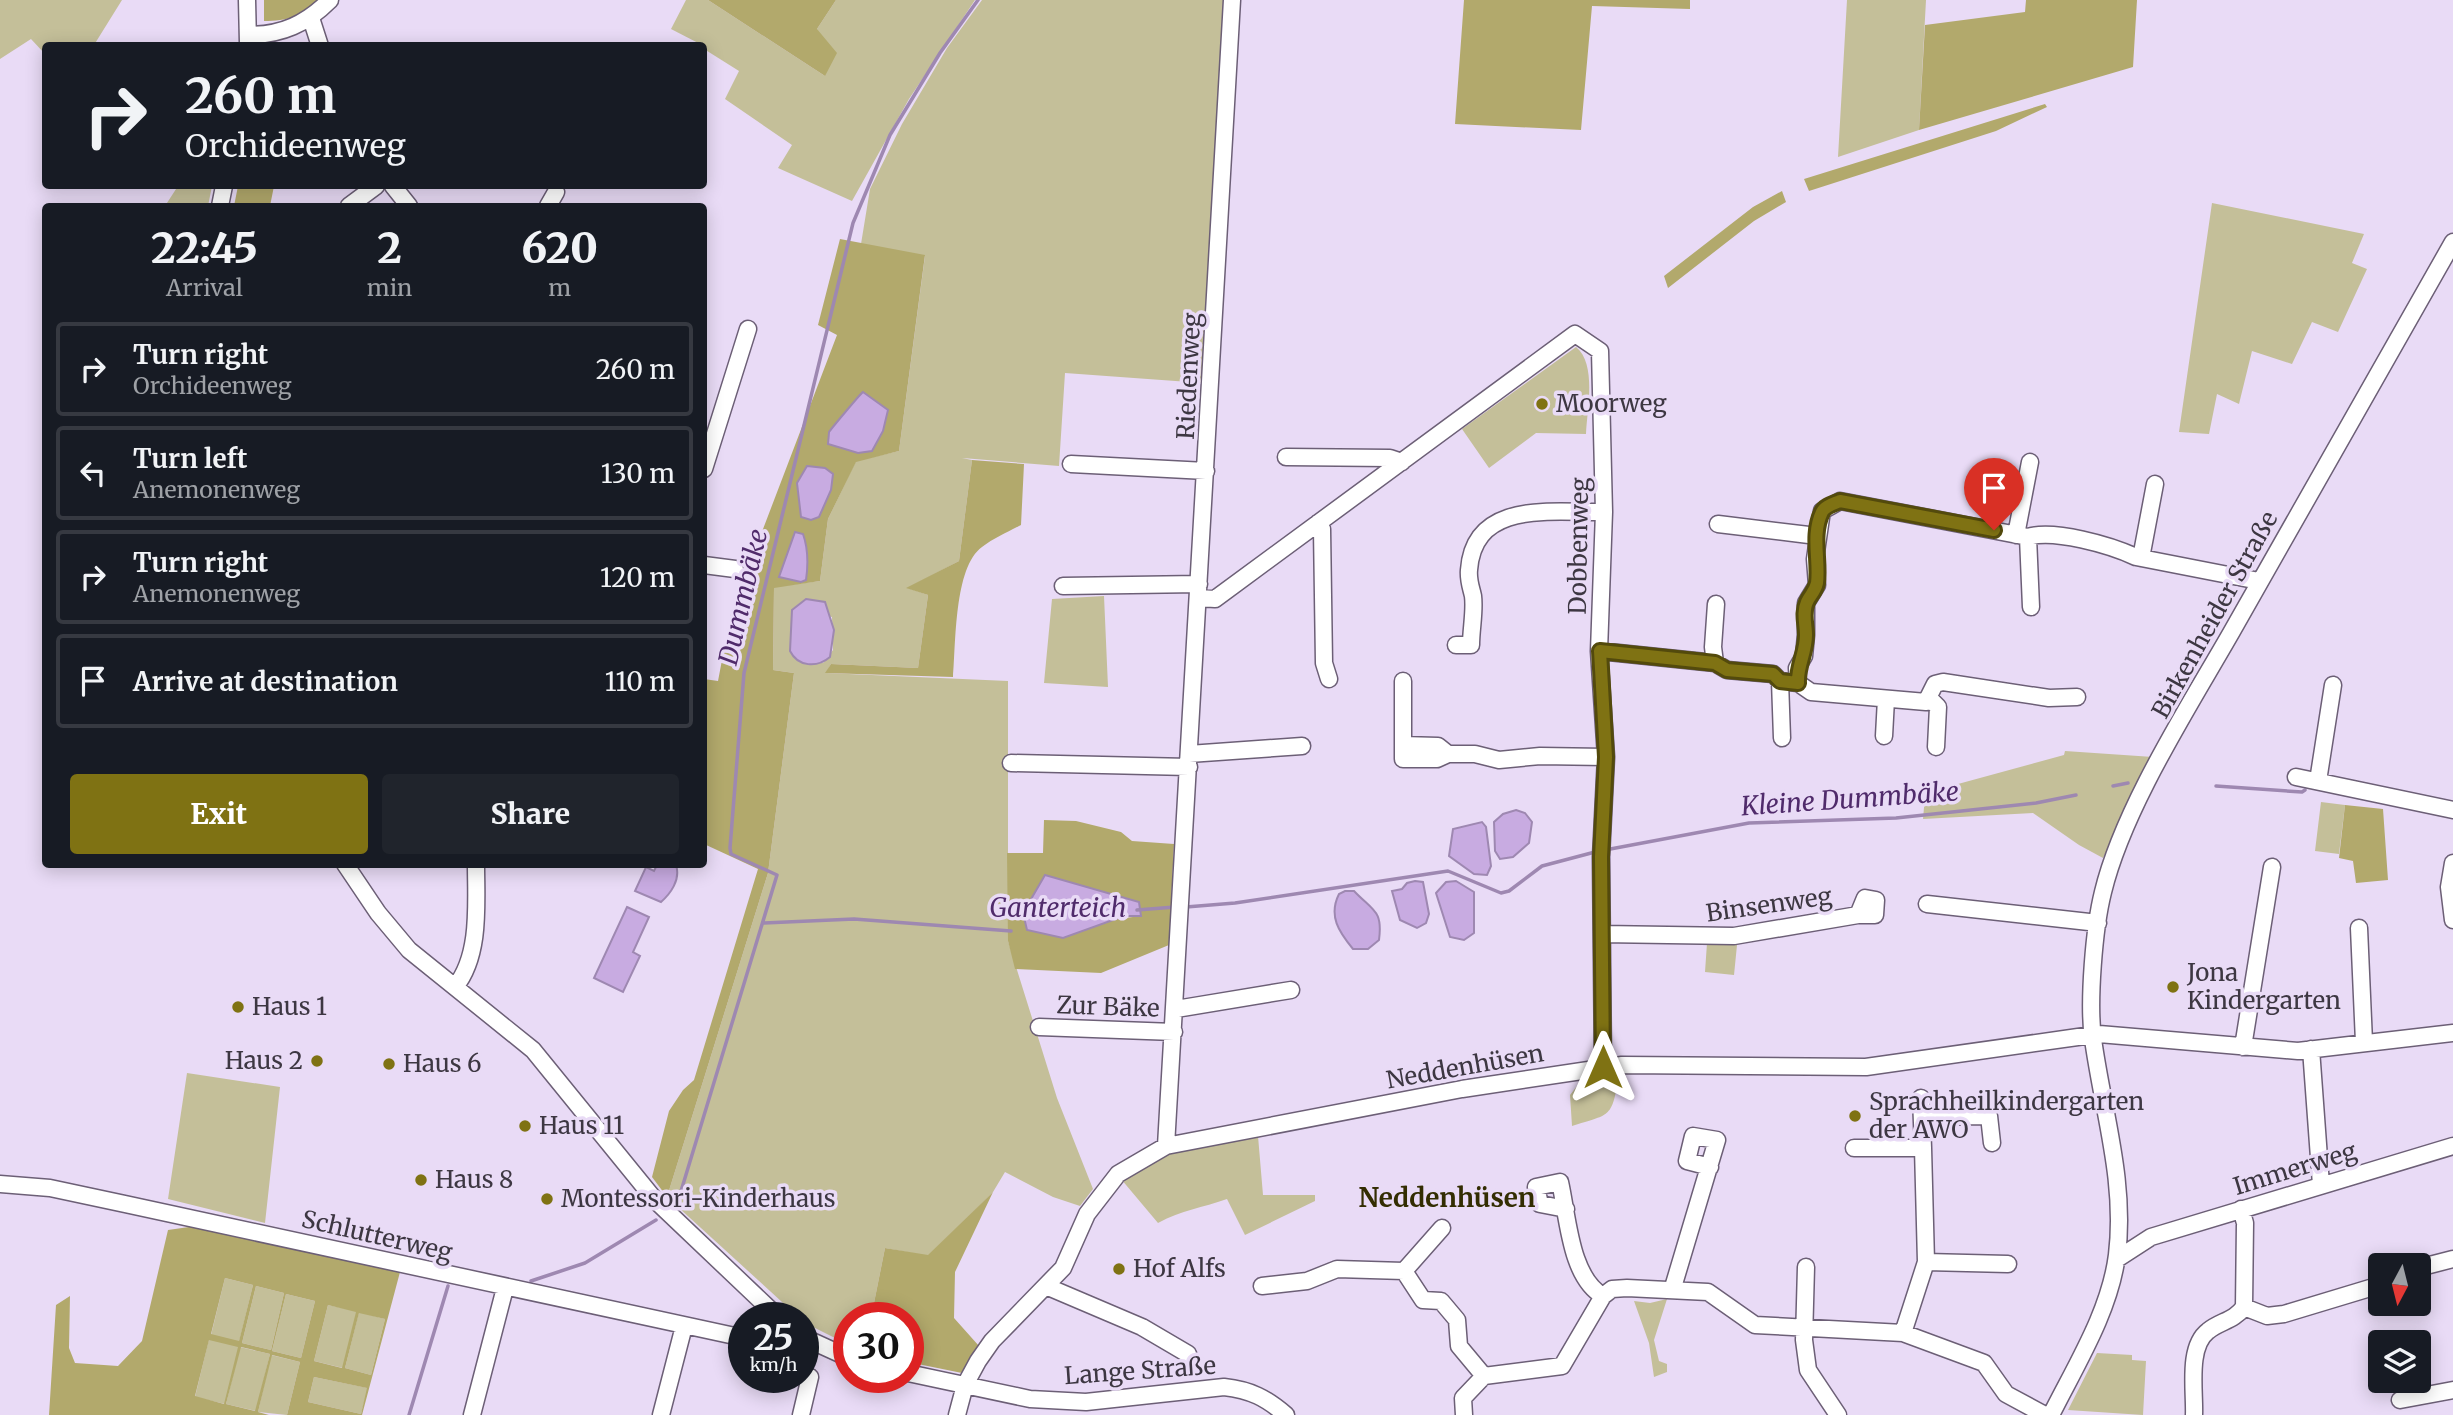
<!DOCTYPE html>
<meta charset="utf-8">
<style>
body{margin:0;font-family:Merriweather,serif;background:#20242c;color:#f1f3f6;height:100vh;display:flex;flex-direction:column;font-size:26px;white-space:nowrap}
*{box-sizing:border-box;margin:0}
p{font-size:23px;color:#9ea1a6}
.icon{flex:none;width:38px;height:38px;fill:none;stroke:currentColor;stroke-width:2;stroke-linecap:round;stroke-linejoin:round}
.map{position:relative;flex:1;overflow:hidden}
.side{position:absolute;left:42px;top:203px;width:665px;height:665px;display:flex;flex-direction:column;background:#171b24;border-radius:7px;box-shadow:0 4px 18px #0003}
.side>*{flex:none}
.hud{position:absolute;left:42px;top:42px;width:665px;height:147px;border-radius:7px;box-shadow:0 4px 18px #0003;background:#171b24;color:#f1f3f6;overflow:hidden}
.needle{width:46px;rotate:187deg}
.tools{position:absolute;left:2368px;top:1253px;display:grid;gap:14px}
.tools a{display:grid;place-items:center;width:63px;height:63px;border-radius:7px;background:#171b24;box-shadow:0 4px 18px #0003;font-size:35px}
.speed{position:absolute;left:728px;top:1302px;display:flex;gap:14px;font-size:35px;font-weight:700;text-align:center}
.speed>*{display:grid;place-content:center;width:91px;height:91px;border-radius:50%;background:#171b24;box-shadow:0 4px 18px #0003;line-height:1}
.speed small{font-size:18px;font-weight:400}
.speed .limit{border:10px solid #d22;background:#fff;color:#111}
.pin{position:absolute;display:grid;place-items:center;width:60px;height:60px;color:#fff;margin:-72px -30px;border-radius:50% 50% 50% 0;rotate:-45deg;box-shadow:0 0 7px #0007}
.pin .icon{rotate:45deg}
.me{position:absolute;width:77px;margin:-38px;rotate:0deg;stroke-linejoin:round;filter:drop-shadow(0 0 5px #0008)}
.turn{display:flex;align-items:center;gap:24px;height:147px;padding:0 28px;font-size:32px}
.turn .icon{width:91px;height:91px;stroke-width:2.5}
.turn b{display:block;font-size:49px;line-height:60px}
.eta{display:flex;justify-content:space-evenly;align-items:center;height:119px;text-align:center}
.eta b{font-size:42px;font-weight:800;line-height:49px}
.primary-button{display:flex;gap:14px;margin-top:auto;padding:14px 28px}
.primary-button a{flex:1;height:80px;border-radius:7px;background:#7f7213;color:#fff;font-size:28px;font-weight:800;line-height:80px;text-align:center}
.primary-button a+a{background:#20242c;color:#f1f3f6}
ul{padding:0;list-style:none}
li{display:flex;align-items:center;gap:21px;height:94px;margin:0 14px 10px;padding:0 14px;border:4px solid #363941;border-radius:7px}
li div{flex:1}
li b{display:block;font-size:26px}
li em{font-style:normal}
.map>svg:first-child{display:block}
.green{fill:#c4bf99;fill-rule:evenodd}
.forest{fill:#b2a96c;fill-rule:evenodd}
.water{fill:#c8abe1;stroke:#9e88b1;stroke-width:2}
.lines{fill:none;stroke-linecap:round;stroke-linejoin:round}
.stream{stroke:#9e88b1;stroke-width:3.5}
.minor-casing{stroke:#6c5f76;stroke-width:19}
.minor{stroke:#fff;stroke-width:16}
.route-casing{stroke:#534a0c;stroke-width:18}
.route{stroke:#7f7213;stroke-width:12}
.poi-dot{fill:#7f7213;stroke:#e9dbf6;stroke-width:2.5}
.labels{text-anchor:middle;stroke-width:7;stroke-linejoin:round;paint-order:stroke}
.street-label{font-size:24px;fill:#3d3742;stroke:#e9dbf6}
.poi-label{font-size:24px;fill:#3d3742;stroke:#e9dbf6;text-anchor:start}
.water-label{font-size:26px;font-style:italic;fill:#502b6b;stroke:#e9dbf6}
.neighbourhood-label{font-size:26px;font-weight:bold;fill:#332d02;stroke:#e9dbf6}
</style>
<div class="map">
<svg width="2453" height="1415" viewBox="0 0 2453 1415">
<rect width="100%" height="100%" fill="#e9dbf6"/>
<path class="green" d="M 0,0 L 122,0 L 94,45 L 46,46 L 45,54 L 31,39 L 0,59 Z
M 686,0 L 708,0 L 825,76 L 817,29 L 836,0 L 975,0 L 909,99 L 852,201 L 778,168 L 792,145 L 725,99 L 739,71 L 704,49 L 704,46 L 671,29 Z
M 982,0 L 1227,0 L 1203,383 L 1065,373 L 1059,466 L 962,458 L 972,460 L 959,561 L 908,588 L 928,595 L 918,668 L 831,664 L 826,673 L 1008,681 L 1008,941 L 1057,1098 L 1093,1189 L 1080,1206 L 1053,1197 L 1005,1172 L 993,1192 L 928,1256 L 885,1248 L 871,1318 L 849,1318 L 849,1345 L 805,1323 L 667,1197 L 768,873 L 794,673 L 773,670 L 774,587 L 820,581 L 828,519 L 856,461 L 899,451 L 925,256 L 861,244 L 870,189 L 902,124 L 947,48 ZM 792,610 L 832,617 L 833,650 L 823,663 L 790,651 Z
M 1847,0 L 1926,0 L 1919,130 L 1838,157 Z
M 178,186 L 212,186 L 208,206 L 165,206 Z
M 2212,203 L 2364,234 L 2352,263 L 2367,269 L 2338,332 L 2312,322 L 2292,364 L 2252,351 L 2239,404 L 2217,394 L 2209,434 L 2179,432 Z
M 1576,347 C 1597,364 1587,409 1586,434 L 1536,433 L 1489,468 L 1462,429 Z
M 1104,596 L 1108,687 L 1044,683 L 1052,599 Z
M 2065,751 L 2153,757 L 2103,858 L 2079,845 L 2033,813 L 1923,819 L 1925,796 L 1958,784 L 2064,755 Z
M 2321,802 L 2345,805 L 2339,854 L 2315,851 Z
M 1707,943 L 1737,945 L 1734,975 L 1705,972 Z
M 187,1073 L 280,1087 L 265,1223 L 168,1199 Z
M 1604,1077 L 1618,1079 C 1612,1119 1609,1114 1572,1126 L 1570,1095 L 1581,1081 Z
M 1258,1136 L 1263,1195 L 1315,1195 L 1315,1201 L 1245,1235 L 1227,1199 C 1202,1208 1182,1210 1158,1223 L 1121,1179 L 1168,1153 Z
M 225,1278 L 253,1285 L 239,1342 L 211,1335 Z
M 256,1286 L 284,1293 L 271,1350 L 242,1343 Z
M 286,1294 L 315,1301 L 301,1358 L 272,1351 Z
M 1667,1299 L 1654,1340 L 1659,1361 L 1667,1364 L 1667,1372 L 1654,1377 L 1649,1343 L 1634,1301 L 1650,1303 Z
M 328,1305 L 357,1311 L 343,1368 L 314,1361 Z
M 359,1312 L 385,1319 L 371,1375 L 345,1368 Z
M 209,1339 L 239,1346 L 225,1404 L 195,1397 Z
M 240,1347 L 270,1354 L 256,1411 L 226,1404 Z
M 2097,1353 L 2132,1355 L 2132,1360 L 2146,1361 L 2143,1415 L 2068,1410 Z
M 271,1355 L 300,1362 L 287,1415 L 258,1412 Z
M 314,1377 L 368,1388 L 361,1414 L 308,1402 Z"/>
<path class="forest" d="M 264,0 L 317,0 C 302,17 287,21 264,21 Z
M 708,0 L 836,0 L 817,29 L 837,53 L 825,76 Z
M 1464,0 L 1690,0 L 1690,9 L 1592,6 L 1581,130 L 1455,124 Z
M 2026,0 L 2137,0 L 2133,67 L 1919,130 L 1925,25 L 2025,12 Z
M 2045,104 L 2047,107 L 1996,131 L 1809,191 L 1804,179 Z
M 238,186 L 274,186 L 270,206 L 234,206 Z
M 1782,191 L 1786,202 L 1754,221 L 1668,288 L 1664,276 L 1753,207 Z
M 840,239 L 925,255 L 899,451 L 856,462 L 828,519 L 820,581 L 774,588 L 773,670 L 794,673 L 768,873 L 667,1197 L 652,1177 L 669,1111 L 683,1090 L 694,1080 L 758,869 L 704,844 L 704,679 L 718,681 L 731,613 L 837,335 L 818,325 ZM 847,414 L 883,431 L 872,451 L 829,433 Z
M 972,460 L 1024,464 L 1021,525 C 1008,532 994,538 982,547 C 954,567 956,644 953,677 L 825,673 L 831,664 L 918,668 L 928,595 L 906,588 L 959,561 Z
M 2345,805 L 2383,809 L 2388,880 L 2356,883 L 2353,861 L 2339,858 Z
M 1044,820 L 1076,821 L 1121,832 L 1132,841 L 1174,844 L 1169,945 L 1101,973 L 1015,969 L 1008,941 L 1007,853 L 1043,853 ZM 1023,913 L 1141,916 L 1027,930 Z
M 993,1192 L 955,1272 L 954,1318 L 979,1346 L 962,1373 L 908,1362 L 908,1318 L 871,1318 L 885,1248 L 928,1255 Z
M 196,1226 L 400,1272 L 362,1415 L 287,1415 L 300,1362 L 272,1355 L 258,1412 L 269,1415 L 49,1415 L 56,1305 L 70,1296 L 69,1348 L 75,1363 L 118,1366 L 142,1341 L 168,1230 ZM 225,1278 L 253,1285 L 239,1341 L 211,1334 ZM 256,1286 L 284,1293 L 271,1350 L 242,1343 ZM 286,1294 L 315,1301 L 301,1358 L 272,1351 ZM 328,1305 L 356,1312 L 342,1368 L 314,1361 ZM 359,1313 L 385,1319 L 371,1375 L 345,1368 ZM 209,1340 L 238,1347 L 224,1404 L 195,1396 ZM 241,1347 L 270,1354 L 255,1411 L 226,1404 ZM 314,1377 L 367,1388 L 361,1414 L 308,1402 Z"/>
<path class="water" d="M 863,392 L 888,410 L 883,431 L 872,451 L 858,453 L 828,444 C 828,443 829,434 829,432 C 831,429 861,393 863,392 Z
M 807,466 L 825,468 L 833,474 L 831,490 L 819,517 L 811,520 L 801,517 L 797,483 Z
M 795,532 L 803,534 C 808,548 808,566 806,580 L 801,582 L 779,577 Z
M 806,599 L 825,602 L 834,630 L 830,657 C 817,668 798,667 790,651 L 792,610 Z
M 1516,810 L 1525,813 L 1532,822 L 1529,843 L 1513,857 L 1500,859 L 1495,851 L 1494,822 L 1503,814 Z
M 1482,822 L 1486,827 L 1491,866 L 1487,875 L 1474,874 L 1449,856 L 1453,829 Z
M 657,865 L 676,865 C 681,880 670,894 661,902 L 635,891 L 646,867 L 654,871 Z
M 1045,875 L 1139,902 L 1141,916 L 1124,916 L 1063,938 L 1027,930 L 1023,913 Z
M 1415,881 L 1423,882 L 1429,914 L 1426,923 L 1417,928 L 1400,920 L 1392,891 L 1402,889 L 1407,883 Z
M 1456,881 L 1474,892 L 1474,933 L 1464,940 L 1450,937 L 1436,893 L 1446,882 Z
M 1345,891 L 1354,891 C 1373,911 1383,910 1379,940 L 1368,949 L 1353,949 C 1339,932 1328,916 1339,894 Z
M 627,907 L 649,917 L 633,952 L 640,956 L 623,992 L 594,978 Z"/>
<g class="lines">
<path class="stream" d="M 2113,786 L 2128,783
M 2216,786 L 2302,792 L 2305,790
M 1605,850 L 1749,823 L 1896,818 L 2036,803 L 2076,795
M 1186,907 L 1235,903 L 1448,871 L 1501,893 L 1509,891 L 1542,866 L 1595,852
M 1137,910 L 1175,907
M 764,923 L 854,919 L 1011,931
M 678,1201 L 777,875 L 731,854 L 730,848 L 744,673 L 853,223 L 890,135 L 940,53 L 978,0
M 531,1281 L 585,1263 L 656,1220
M 409,1415 L 448,1286"/>
<g class="minor-casing">
<path id="minor" d="M 247,0 L 248,43
M 311,18 L 320,46
M 248,35 C 282,35 306,24 330,0
M 393,186 L 409,206
M 220,206 L 224,186
M 349,206 L 376,186
M 548,206 L 556,192
M 1286,457 L 1390,458 L 1402,462
M 1071,464 L 1206,471
M 704,469 L 748,329
M 1318,523 L 1322,529 L 1324,663 L 1329,679
M 1718,524 L 1817,536
M 2016,535 L 2030,462
M 2028,537 L 2031,607
M 2141,558 L 2155,484
M 704,565 L 735,569
M 1063,586 L 1199,584
M 1199,598 L 1215,599 L 1575,334 L 1600,351 L 1604,512 L 1599,651 L 1606,757 L 1601,857 L 1603,1067
M 1456,645 L 1471,645 C 1471,629 1475,611 1473,596 C 1471,587 1468,580 1469,570 C 1474,499 1554,513 1604,512
M 1599,651 L 1715,663 L 1727,670 L 1773,674 L 1780,681 L 1798,683 L 1811,692 L 1926,702 L 1935,684 L 1943,682 L 2049,698 L 2077,697
M 1715,663 L 1713,647 L 1716,604
M 1403,681 L 1403,759 L 1437,759 L 1448,754 L 1475,754 L 1499,760 L 1540,756 L 1606,757
M 1780,681 L 1782,738
M 1798,683 L 1797,668 L 1804,656 L 1806,635 L 1806,603 L 1817,585 L 1815,559 L 1822,511 L 1840,501 L 2028,537 C 2054,529 2110,545 2136,557 L 2259,581
M 1929,698 L 1938,707 L 1936,747
M 1884,736 L 1886,699
M 1403,745 L 1438,746 L 1448,754
M 1189,754 L 1302,746
M 1011,763 L 1189,767
M 2296,777 L 2453,810
M 2318,781 L 2333,685
M 2453,863 L 2449,887 L 2453,920
M 345,864 L 378,913 L 409,950 L 533,1050 L 655,1200 L 779,1318
M 1865,898 L 1876,900 L 1875,915 L 1858,915 Z
M 1927,904 L 2098,923
M 2359,928 L 2364,1042
M 1602,934 L 1734,936 L 1858,915
M 455,987 C 481,955 476,903 476,864
M 1176,1009 L 1291,990
M 1039,1027 L 1174,1032
M 2243,1047 L 2272,867
M 2311,1049 L 2321,1185
M 1921,1098 L 1923,1148
M 1922,1117 L 1989,1116 L 1992,1143
M 1166,1146 L 1232,0
M 1854,1148 L 1923,1148 L 1926,1262 L 1903,1333
M 0,1184 L 50,1188 L 125,1204 L 744,1338
M 1566,1209 L 1540,1204 L 1536,1187 L 1560,1182 C 1568,1217 1570,1277 1603,1296
M 1442,1228 L 1404,1271 L 1423,1300 L 1441,1301 L 1457,1320 L 1459,1346 L 1484,1376
M 2117,1259 L 2151,1237 L 2453,1146
M 1926,1262 L 2008,1264
M 1806,1267 L 1804,1340 L 1808,1370 L 1838,1415
M 2418,1268 L 2453,1259
M 1262,1286 L 1307,1281 L 1337,1269 L 1404,1271
M 1048,1287 L 1142,1327 L 1188,1354
M 1674,1290 L 1674,1284 L 1717,1140 L 1693,1136 L 1687,1161 L 1710,1167
M 2244,1307 L 2267,1316 L 2284,1314 L 2380,1285
M 803,1337 L 849,1358
M 908,1373 L 1030,1399 L 1086,1402 L 1224,1387 C 1251,1390 1266,1398 1286,1415
M 2400,1400 L 2453,1390
M 472,1415 L 505,1288
M 661,1415 L 684,1326
M 801,1415 L 810,1377
M 957,1415 L 965,1385 L 978,1361 L 992,1341 L 1063,1268 L 1087,1214 L 1118,1174 L 1166,1146 L 1462,1089 L 1622,1065 L 1866,1067 L 2099,1034 L 2298,1051 L 2453,1033
M 1464,1415 L 1463,1398 L 1484,1376 L 1562,1366 L 1603,1296 L 1612,1289 L 1627,1288 L 1708,1292 L 1755,1325 L 1903,1333 L 1984,1363 L 2006,1394 L 2045,1415
M 2051,1415 C 2076,1365 2110,1311 2117,1255 C 2126,1181 2103,1112 2093,1039 C 2088,1002 2094,928 2103,892 C 2123,809 2188,708 2231,633 C 2305,503 2379,373 2453,242
M 2194,1415 C 2195,1391 2187,1347 2208,1331 C 2220,1321 2234,1321 2244,1307 L 2245,1223 L 2241,1209"/>
</g>
<use href="#minor" class="minor"/>
</g>
<g class="lines">
<g class="route-casing">
<path id="route" d="M 1603,1067 L 1601,857 L 1606,757 L 1600,651 L 1715,663 L 1727,670 L 1773,674 L 1780,681 L 1798,683 C 1797,666 1806,653 1806,635 C 1806,624 1802,613 1807,602 C 1810,595 1815,592 1817,583 C 1820,561 1811,535 1822,512 C 1825,506 1833,504 1840,501 L 1994,530"/>
</g>
<use href="#route" class="route"/>
</g>
<g class="poi-dot">
<circle cx="1542" cy="404" r="7"/>
<circle cx="2173" cy="987" r="7"/>
<circle cx="238" cy="1007" r="7"/>
<circle cx="317" cy="1061" r="7"/>
<circle cx="389" cy="1064" r="7"/>
<circle cx="1855" cy="1116" r="7"/>
<circle cx="525" cy="1126" r="7"/>
<circle cx="421" cy="1180" r="7"/>
<circle cx="547" cy="1199" r="7"/>
<circle cx="1119" cy="1269" r="7"/>
</g>
<g class="labels">
<g class="street-label">
<text transform="translate(1189 376) rotate(-87)" y="8">Riedenweg</text>
<text transform="translate(1579 546) rotate(-89)" y="8">Dobbenweg</text>
<text transform="translate(2215 615) rotate(-61)" y="8">Birkenheider Straße</text>
<text transform="translate(1769 905) rotate(-8)" y="8">Binsenweg</text>
<text transform="translate(1108 1007) rotate(2)" y="8">Zur Bäke</text>
<text transform="translate(1465 1067) rotate(-10)" y="8">Neddenhüsen</text>
<text transform="translate(2295 1169) rotate(-17)" y="8">Immerweg</text>
<text transform="translate(377 1236) rotate(13)" y="8">Schlutterweg</text>
<text transform="translate(1140 1371) rotate(-4)" y="8">Lange Straße</text>
</g>
<g class="poi-label">
<text x="1556" y="412">Moorweg</text>
<text x="2187" y="981">Jona<tspan x="2187" dy="28">Kindergarten</tspan></text>
<text x="252" y="1015">Haus 1</text>
<text x="303" y="1069" text-anchor="end">Haus 2</text>
<text x="403" y="1072">Haus 6</text>
<text x="1869" y="1110">Sprachheilkindergarten<tspan x="1869" dy="28">der AWO</tspan></text>
<text x="539" y="1134">Haus 11</text>
<text x="435" y="1188">Haus 8</text>
<text x="561" y="1207">Montessori-Kinderhaus</text>
<text x="1133" y="1277">Hof Alfs</text>
</g>
<g class="water-label">
<text transform="translate(743 597) rotate(-77)" y="9">Dummbäke</text>
<text transform="translate(1850 799) rotate(-4)" y="9">Kleine Dummbäke</text>
<text x="1058" y="917">Ganterteich</text>
</g>
<g class="neighbourhood-label">
<text x="1447" y="1207">Neddenhüsen</text>
</g>
</g>
</svg>
<div class="tools">
<a><svg class="needle" viewBox="-14 -14 28 28"><path d="M0-13l5 13h-10z" fill="#e53935"/><path d="M0 13l5-13h-10z" fill="#9ea1a6"/></svg></a>
<a><svg class="icon" aria-label="layers" viewBox="0 0 24 24"><path d="M12 4l9 5-9 5-9-5zM3 14l9 5 9-5"/></svg></a>
</div>
<div class="speed"><div>25<small>km/h</small></div><div class="limit">30</div></div>
<div class="pin" style="left:1994px;top:530px;background:#d93025"><svg class="icon" aria-label="arrive" viewBox="0 0 24 24"><path d="M6 21V4h12l-3 4 3 4H6"/></svg></div>
<svg class="me" style="left:1603px;top:1067px" viewBox="-20 -20 40 40"><path d="M0-17L14 15 0 8-14 15z" fill="#7f7213" stroke="#fff" stroke-width="4"/></svg>
<div class="hud">
<div class="turn"><svg class="icon" aria-label="right" viewBox="0 0 24 24"><path d="M7 20v-9h11M14 6l5 5-5 5"/></svg><div><b>260 m</b>Orchideenweg</div></div>
</div>
<section class="side">
<div class="eta">
<div><b>22:45</b><p>Arrival</p></div>
<div><b>2</b><p>min</p></div>
<div><b>620</b><p>m</p></div>
</div>
<ul>
<li><svg class="icon" aria-label="right" viewBox="0 0 24 24"><path d="M7 20v-9h11M14 6l5 5-5 5"/></svg><div><b>Turn right</b><p>Orchideenweg</p></div><em>260 m</em></li>
<li><svg class="icon" aria-label="left" viewBox="0 0 24 24"><path d="M17 20v-9H6M10 6l-5 5 5 5"/></svg><div><b>Turn left</b><p>Anemonenweg</p></div><em>130 m</em></li>
<li><svg class="icon" aria-label="right" viewBox="0 0 24 24"><path d="M7 20v-9h11M14 6l5 5-5 5"/></svg><div><b>Turn right</b><p>Anemonenweg</p></div><em>120 m</em></li>
<li><svg class="icon" aria-label="arrive" viewBox="0 0 24 24"><path d="M6 21V4h12l-3 4 3 4H6"/></svg><div><b>Arrive at destination</b></div><em>110 m</em></li>
</ul>
<div class="primary-button"><a>Exit</a><a>Share</a></div>
</section>
</div>
